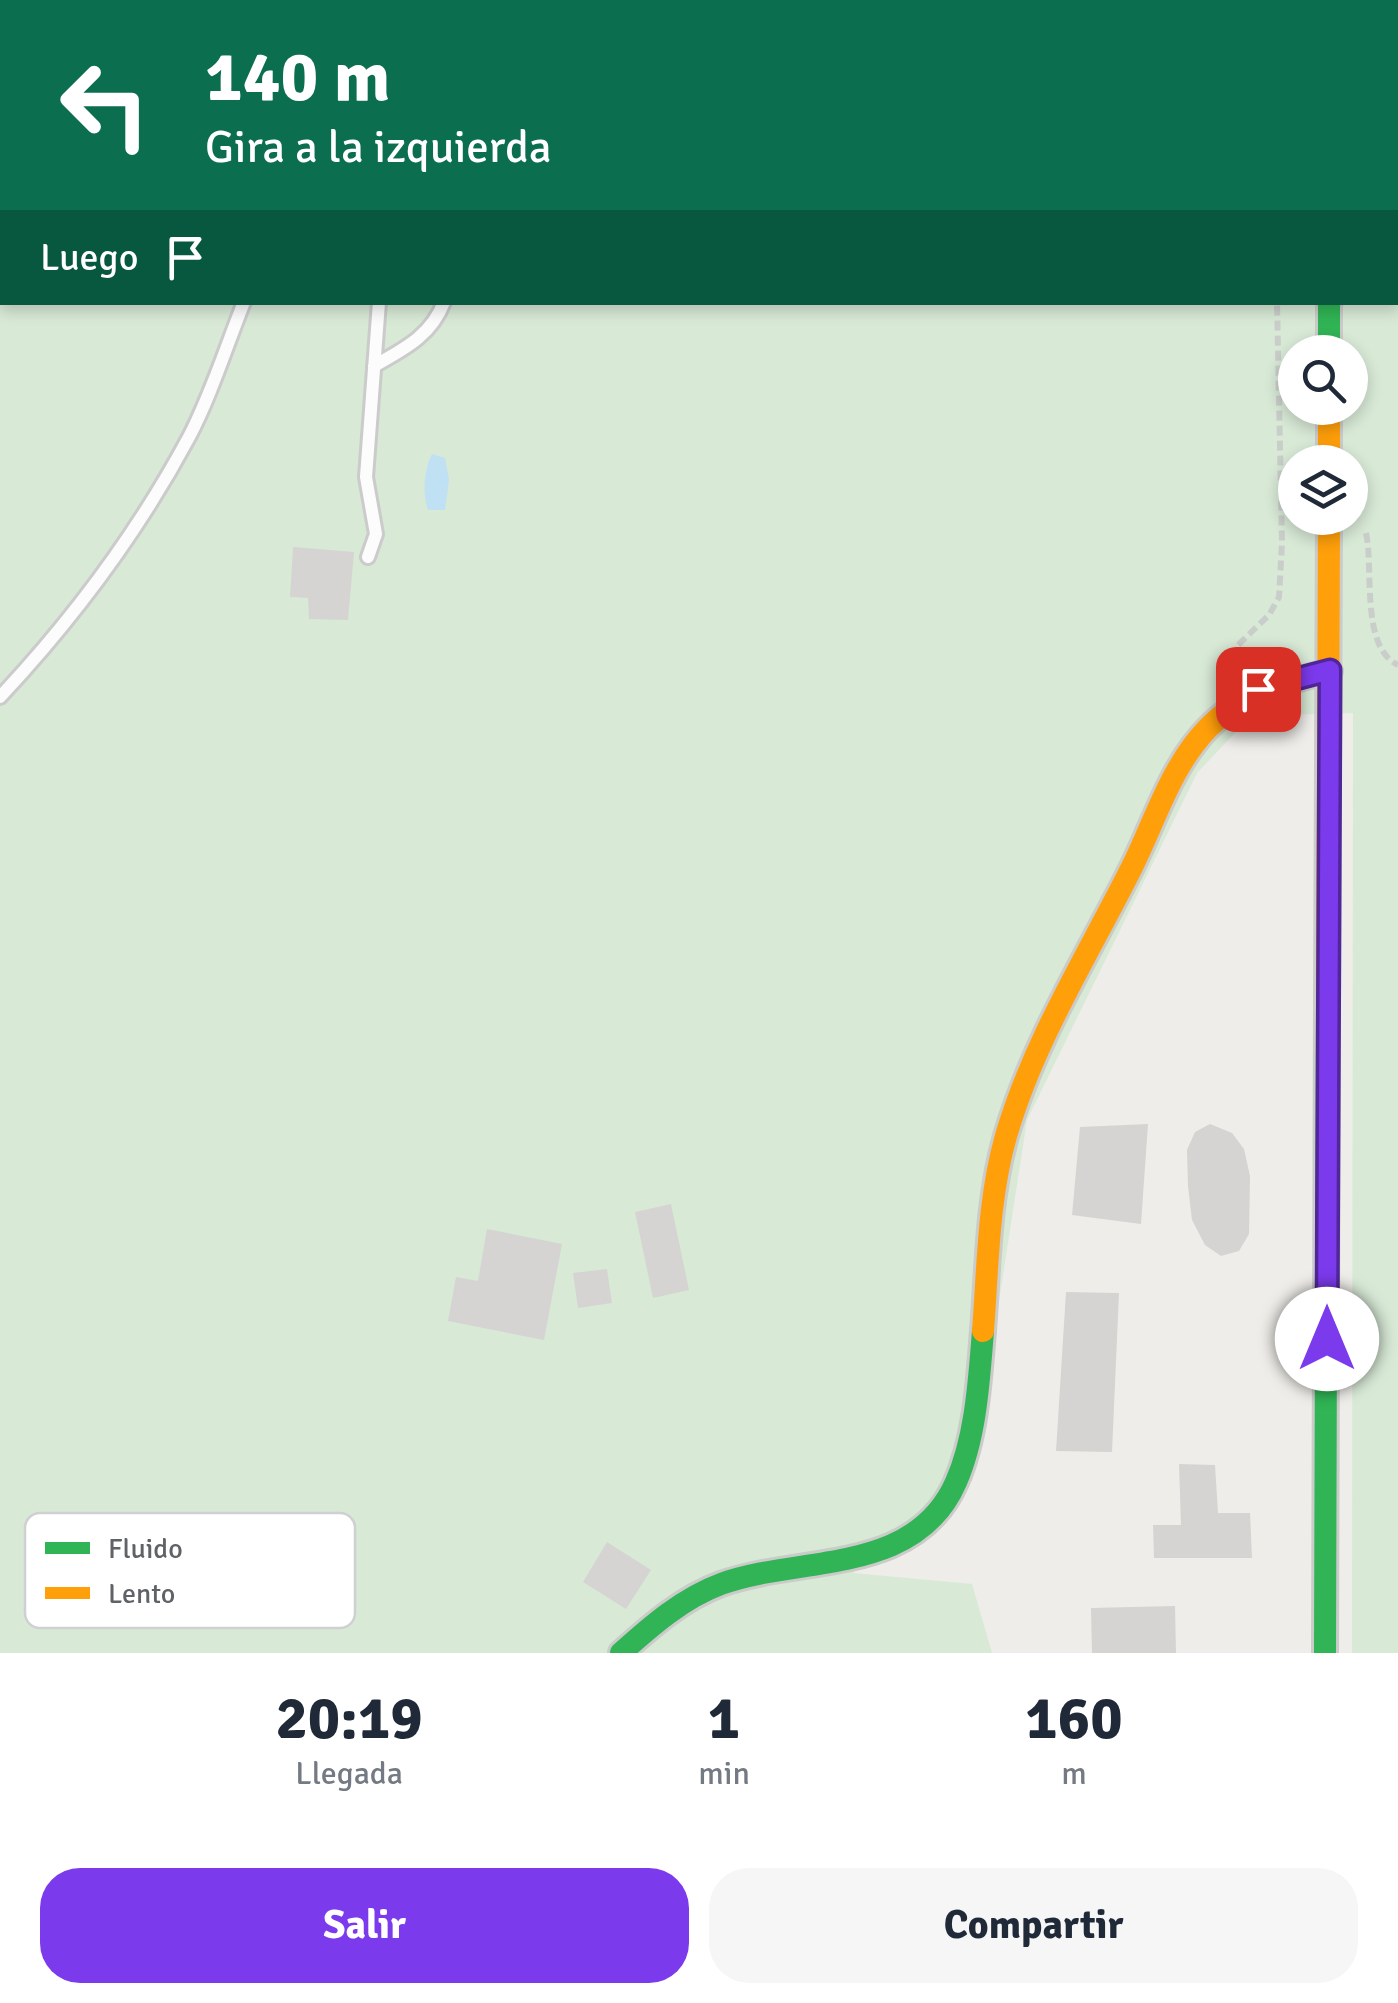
<!DOCTYPE html>
<html lang="es">
<style>
body{margin:0;font-family:Signika,sans-serif;background:#f6f6f7;color:#1f2937;height:100vh;display:flex;flex-direction:column;font-size:38px;white-space:nowrap}
*{box-sizing:border-box;margin:0}
p{font-size:32px;color:#747a83}
.icon{flex:none;width:55px;height:55px;fill:none;stroke:currentColor;stroke-width:2;stroke-linecap:round;stroke-linejoin:round}
.map{position:relative;height:1653px;overflow:hidden}
.side{display:flex;flex-direction:column;background:#fff;flex:1}
.side>*{flex:none}
.top-card{position:absolute;left:0px;top:0px;width:1400px;height:305px;box-shadow:0 5px 15px #0003;background:#0b6e4f;color:#fff;overflow:hidden}
.tools{position:absolute;left:1278px;top:335px;display:grid;gap:20px}
.tools a{display:grid;place-items:center;width:90px;height:90px;border-radius:50%;background:#fff;box-shadow:0 5px 15px #0003;font-size:50px}
.pin{position:absolute;display:grid;place-items:center;width:85px;height:85px;color:#fff;margin:-42px;border-radius:20px;box-shadow:0 5px 15px #0006}
.me{position:absolute;width:110px;margin:-55px;rotate:0deg;stroke-linejoin:round;filter:drop-shadow(0 0 8px #0008)}
.turn{display:flex;align-items:center;gap:35px;height:210px;padding:0 40px;font-size:45px}
.turn .icon{width:130px;height:130px;stroke-width:2.5}
.turn b{display:block;font-size:70px;line-height:85px}
.then{display:flex;align-items:center;height:95px;padding:0 40px;background:#0003;gap:20px;font-size:38px}
.eta{display:flex;justify-content:space-evenly;align-items:center;height:170px;text-align:center}
.eta b{font-size:60px;font-weight:700;line-height:70px}
.primary-button{display:flex;gap:20px;margin-top:auto;padding:20px 40px}
.primary-button a{flex:1;height:115px;border-radius:40px;background:#7c3aed;color:#fff;font-size:40px;font-weight:700;line-height:115px;text-align:center}
.primary-button a+a{background:#f6f6f7;color:#1f2937}
.map>svg:first-child{display:block}
.green{fill:#d8e9d6;fill-rule:evenodd}
.water{fill:#c0e0f4}
.building{fill:#d5d4d2}
.lines{fill:none;stroke-linecap:round;stroke-linejoin:round}
.lane-casing{stroke:#cbcbcb;stroke-width:18}
.fast-casing{stroke:#cbcbca;stroke-width:28}
.slow-casing{stroke:#cbcbca;stroke-width:28}
.path{stroke:#cacecb;stroke-width:6;stroke-dasharray:10 5;stroke-linecap:butt}
.lane{stroke:#fcfcfc;stroke-width:12}
.fast{stroke:#30b455;stroke-width:22}
.slow{stroke:#ff9f0a;stroke-width:22}
.route-casing{stroke:#51269a;stroke-width:25}
.route{stroke:#7c3aed;stroke-width:18}
.key{fill:#fff;stroke:#cfd0d1;stroke-width:2.5}
.key-label{font-size:28px;fill:#5f6266}
</style>
<div class="map">
<svg width="1398" height="1653" viewBox="0 0 1398 1653">
<rect width="100%" height="100%" fill="#eeede9"/>
<path class="green" d="M 0,0 L 1398,0 L 1398,1653 L 1352,1653 L 1353,713 L 1251,716 L 1197,773 L 1027,1120 L 971,1482 L 853,1573 L 972,1584 L 992,1653 L 0,1653 ZM 2,2 L 1398,2 L 1398,302 L 2,302 ZM 1295,352 L 1350,352 L 1350,408 L 1295,408 ZM 1295,462 L 1350,462 L 1350,518 L 1295,518 Z"/>
<path class="water" d="M 432,454 L 445,458 L 449,480 L 445,510 L 428,510 C 422,493 424,470 432,454 Z"/>
<path class="building" d="M 293,547 L 354,552 L 348,620 L 309,619 L 308,598 L 290,597 Z
M 1148,1124 L 1141,1224 L 1072,1215 L 1080,1127 Z
M 1210,1124 L 1232,1133 L 1244,1149 L 1250,1176 L 1249,1234 L 1239,1251 L 1221,1256 L 1205,1245 L 1192,1220 L 1188,1186 L 1187,1150 L 1195,1132 Z
M 671,1204 L 689,1290 L 653,1298 L 635,1212 Z
M 487,1229 L 562,1244 L 544,1340 L 448,1321 L 456,1277 L 478,1281 Z
M 607,1269 L 612,1303 L 578,1308 L 573,1273 Z
M 1066,1292 L 1119,1293 L 1112,1452 L 1056,1451 Z
M 1179,1464 L 1215,1465 L 1218,1513 L 1250,1513 L 1252,1558 L 1154,1558 L 1153,1525 L 1181,1525 Z
M 607,1542 L 651,1570 L 626,1609 L 583,1582 Z
M 1175,1606 L 1176,1653 L 1092,1653 L 1091,1608 Z"/>
<g class="lines">
<g class="lane-casing">
<path id="lane" d="M 470,2 L 472,0
M 374,366 C 404,349 431,336 444,302
M 368,557 L 376,534 L 366,477 L 379,302
M 0,697 C 73,619 138,532 189,437 C 211,395 226,347 244,302"/>
</g>
<g class="fast-casing">
<path id="fast" d="M 1328,0 L 1328,2
M 1329,302 L 1329,352
M 621,1653 C 651,1626 683,1598 721,1584 C 801,1555 915,1576 956,1482 C 976,1437 979,1380 983,1331
M 1325,1653 L 1327,1009"/>
</g>
<g class="slow-casing">
<path id="slow" d="M 1329,408 L 1329,462
M 1327,1009 L 1329,518
M 983,1331 C 988,1266 988,1199 1006,1136 C 1034,1040 1088,955 1132,867 C 1155,821 1171,766 1208,728 C 1242,693 1285,682 1330,671"/>
</g>
<path class="path" d="M 1274,2 L 1274,0
M 1366,533 C 1374,569 1360,647 1398,665
M 1228,673 L 1238,645 L 1269,615 L 1279,597 L 1282,543 L 1277,302"/>
<use href="#lane" class="lane"/>
<use href="#fast" class="fast"/>
<use href="#slow" class="slow"/>
</g>
<g class="lines">
<g class="route-casing">
<path id="route" d="M 1258,689 L 1330,670 L 1327,1339"/>
</g>
<use href="#route" class="route"/>
</g>
<rect x="25" y="1513" width="330" height="115" rx="15" class="key"/>
<rect x="45" y="1542" width="45" height="12" fill="#30b455"/>
<rect x="45" y="1587" width="45" height="12" fill="#ff9f0a"/>
<g class="key-label">
<text x="108" y="1558">Fluido</text>
<text x="108" y="1603">Lento</text>
</g>
</svg>
<div class="tools">
<a><svg class="icon" aria-label="search" viewBox="0 0 24 24"><circle cx="10" cy="10" r="6"/><path d="M15 15l6 6"/></svg></a>
<a><svg class="icon" aria-label="layers" viewBox="0 0 24 24"><path d="M12 4l9 5-9 5-9-5zM3 14l9 5 9-5"/></svg></a>
</div>
<div class="pin" style="left:1258px;top:689px;background:#d93025"><svg class="icon" aria-label="arrive" viewBox="0 0 24 24"><path d="M6 21V4h12l-3 4 3 4H6"/></svg></div>
<svg class="me" style="left:1327px;top:1339px" viewBox="-20 -20 40 40"><circle r="19" fill="#fff"/><path d="M0-13L10 11 0 6-10 11z" fill="#7c3aed"/></svg>
<div class="top-card">
<div class="turn"><svg class="icon" aria-label="left" viewBox="0 0 24 24"><path d="M17 20v-9H6M10 6l-5 5 5 5"/></svg><div><b>140 m</b>Gira a la izquierda</div></div>
<div class="then">Luego<svg class="icon" aria-label="arrive" viewBox="0 0 24 24"><path d="M6 21V4h12l-3 4 3 4H6"/></svg></div>
</div>
</div>
<section class="side">
<div class="eta">
<div><b>20:19</b><p>Llegada</p></div>
<div><b>1</b><p>min</p></div>
<div><b>160</b><p>m</p></div>
</div>
<div class="primary-button"><a>Salir</a><a>Compartir</a></div>
</section>
